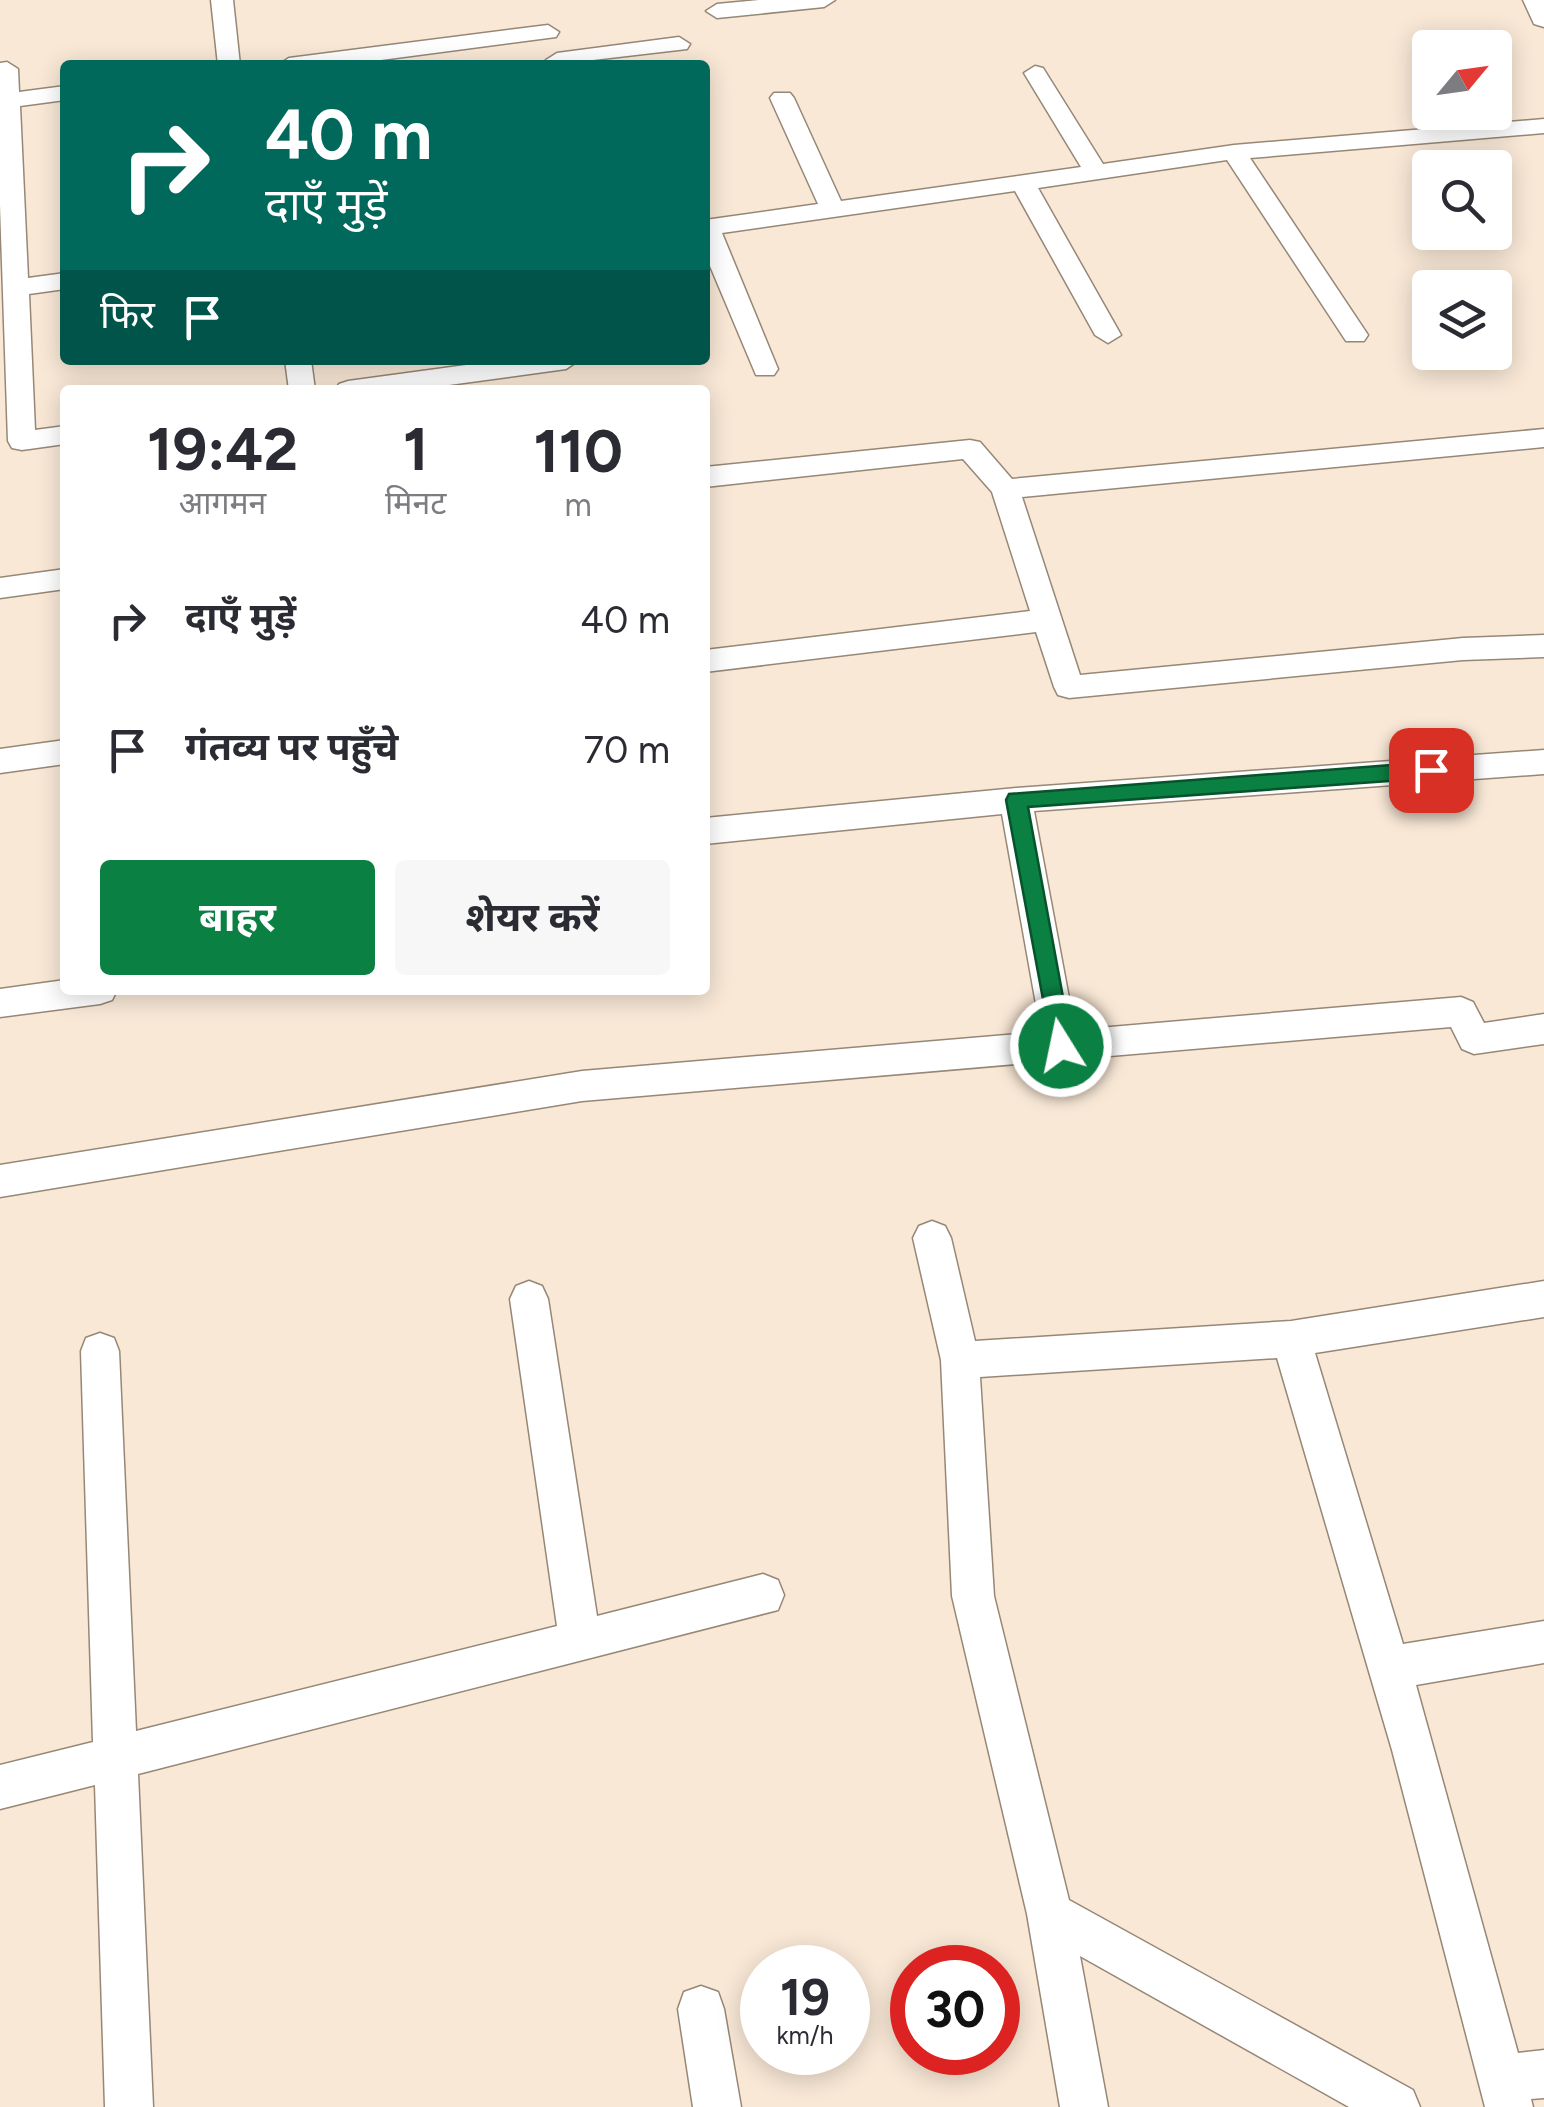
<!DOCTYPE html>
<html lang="hi">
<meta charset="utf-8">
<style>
body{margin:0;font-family:Figtree,"Noto Sans Devanagari",sans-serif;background:#f7f7f7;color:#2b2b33;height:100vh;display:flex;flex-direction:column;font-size:38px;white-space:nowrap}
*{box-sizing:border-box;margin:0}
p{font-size:32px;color:#7c7c81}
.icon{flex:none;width:55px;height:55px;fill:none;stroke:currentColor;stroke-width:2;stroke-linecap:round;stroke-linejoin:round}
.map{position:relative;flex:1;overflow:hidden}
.side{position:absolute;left:60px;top:385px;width:650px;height:610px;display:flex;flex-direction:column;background:#fff;border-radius:10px;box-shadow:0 5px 25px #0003}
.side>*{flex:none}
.hud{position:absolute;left:60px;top:60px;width:650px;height:305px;border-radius:10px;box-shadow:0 5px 25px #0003;background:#00695c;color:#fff;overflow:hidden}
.needle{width:65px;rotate:61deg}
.controls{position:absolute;left:1412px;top:30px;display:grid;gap:20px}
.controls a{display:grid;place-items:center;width:100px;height:100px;border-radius:10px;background:#fff;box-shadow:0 5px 25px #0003;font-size:50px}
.speed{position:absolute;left:740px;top:1945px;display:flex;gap:20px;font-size:50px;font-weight:700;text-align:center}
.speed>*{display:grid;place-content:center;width:130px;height:130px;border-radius:50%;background:#fff;box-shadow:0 5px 25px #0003;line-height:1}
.speed small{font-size:25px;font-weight:400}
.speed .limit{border:15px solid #d22;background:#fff;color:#111}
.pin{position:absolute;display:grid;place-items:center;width:85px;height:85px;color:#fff;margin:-42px;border-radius:20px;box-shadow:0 5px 15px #0006}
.me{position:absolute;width:110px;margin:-55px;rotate:350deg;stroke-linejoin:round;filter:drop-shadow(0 0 8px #0008)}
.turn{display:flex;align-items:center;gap:35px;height:210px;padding:0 40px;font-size:45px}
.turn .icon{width:130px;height:130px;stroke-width:2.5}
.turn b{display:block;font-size:70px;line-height:85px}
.then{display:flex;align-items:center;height:95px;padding:0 40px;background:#0003;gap:20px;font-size:38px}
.eta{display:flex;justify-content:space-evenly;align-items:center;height:170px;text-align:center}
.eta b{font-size:60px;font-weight:700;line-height:70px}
.cta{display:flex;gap:20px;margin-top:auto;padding:20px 40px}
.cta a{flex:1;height:115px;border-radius:10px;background:#0b8043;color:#fff;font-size:40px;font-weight:700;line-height:115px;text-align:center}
.cta a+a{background:#f7f7f7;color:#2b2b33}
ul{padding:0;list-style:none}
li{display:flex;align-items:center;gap:30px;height:130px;padding:0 40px}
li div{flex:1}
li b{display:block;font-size:38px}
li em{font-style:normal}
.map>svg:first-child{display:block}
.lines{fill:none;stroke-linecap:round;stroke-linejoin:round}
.minor-casing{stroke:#968776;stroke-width:3}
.tertiary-casing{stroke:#968776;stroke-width:3}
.minor{fill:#fff;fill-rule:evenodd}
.tertiary{fill:#fff;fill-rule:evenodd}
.route{fill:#0b8043;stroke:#07532c;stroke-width:2.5}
</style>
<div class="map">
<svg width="1544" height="2107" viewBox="0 0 1544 2107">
<rect width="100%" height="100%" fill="#f9e8d6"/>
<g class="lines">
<g class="minor-casing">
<path id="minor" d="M 211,0 L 233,0 L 240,65 L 218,65 Z
M 759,0 L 835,0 L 824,7 L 717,18 L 706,11 L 717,4 Z
M 548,25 L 559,32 L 556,37 L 343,65 L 278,65 L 289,58 Z
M 679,37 L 690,44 L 687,49 L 550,65 L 546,60 L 557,53 Z
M 7,62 L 18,69 L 19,92 L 65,86 L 65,100 L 20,106 L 28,278 L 65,273 L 65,289 L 29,294 L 35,430 L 65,426 L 65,444 L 22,450 L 12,448 L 8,441 L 0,205 L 0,63 Z
M 1035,66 L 1043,68 L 1103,164 L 1234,145 L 1544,119 L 1544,133 L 1250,158 L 1368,335 L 1364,341 L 1346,341 L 1227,160 L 1038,188 L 1121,335 L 1108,343 L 1095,335 L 1015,191 L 722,233 L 778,369 L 774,375 L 756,375 L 705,254 L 705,220 L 818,204 L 770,98 L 774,93 L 790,93 L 794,98 L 841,201 L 1081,167 L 1024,73 Z
M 285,360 L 311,360 L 315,390 L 289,390 Z
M 503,360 L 579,360 L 566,369 L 412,390 L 335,390 L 339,384 L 348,381 Z
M 1544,429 L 1544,447 L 1022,497 L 1080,675 L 1463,638 L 1544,635 L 1544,657 L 1463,660 L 1069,698 L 1058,695 L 1054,687 L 1036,632 L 705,672 L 705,650 L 1030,611 L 992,492 L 963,459 L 705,487 L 705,467 L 970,440 L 980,442 L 1012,479 Z
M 65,569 L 65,589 L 0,598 L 0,578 Z
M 65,740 L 65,764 L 0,773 L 0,749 Z
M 1544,750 L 1544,774 L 1034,811 L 1075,1030 L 1461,997 L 1473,1002 L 1484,1023 L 1544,1014 L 1544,1044 L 1474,1054 L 1462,1049 L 1451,1027 L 582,1101 L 0,1197 L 0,1165 L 582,1071 L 1041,1032 L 1002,814 L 705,844 L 705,818 L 1016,788 Z
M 65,980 L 65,990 L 117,990 L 112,1000 L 100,1004 L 0,1017 L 0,989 Z
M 932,1221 L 945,1226 L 951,1238 L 975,1341 L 1291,1321 L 1544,1281 L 1544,1317 L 1315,1353 L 1403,1644 L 1544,1621 L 1544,1663 L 1416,1685 L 1518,2053 L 1544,2050 L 1544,2098 L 1531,2099 L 1533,2107 L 1485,2107 L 1392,1750 L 1277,1358 L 980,1377 L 994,1596 L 1069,1900 L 1413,2090 L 1420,2107 L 1349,2107 L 1080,1956 L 1108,2107 L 1060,2107 L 1027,1914 L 952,1596 L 941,1360 L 913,1238 L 919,1226 Z
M 529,1281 L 542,1286 L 548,1299 L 597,1616 L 763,1574 L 778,1580 L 784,1595 L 778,1610 L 138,1774 L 153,2107 L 105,2107 L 95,1785 L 0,1809 L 0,1765 L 93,1742 L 81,1351 L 86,1338 L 100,1333 L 114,1338 L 119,1351 L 136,1731 L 557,1626 L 510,1299 L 516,1286 Z
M 701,1986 L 718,1992 L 724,2009 L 741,2107 L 693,2107 L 678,2009 L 684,1992 Z"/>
</g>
<g class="tertiary-casing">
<path id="tertiary" d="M 1523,0 L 1544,0 L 1544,27 L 1534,24 Z"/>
</g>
<use href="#minor" class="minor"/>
<use href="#tertiary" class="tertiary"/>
</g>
<path class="route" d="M 1431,762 L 1441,770 L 1431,778 L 1028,807 L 1072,1046 L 1069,1053 L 1053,1053 L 1006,800 L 1009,794 Z"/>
</svg>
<div class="controls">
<a><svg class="needle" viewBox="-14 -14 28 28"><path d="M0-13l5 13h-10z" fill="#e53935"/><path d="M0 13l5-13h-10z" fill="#7c7c81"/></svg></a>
<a><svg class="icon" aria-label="search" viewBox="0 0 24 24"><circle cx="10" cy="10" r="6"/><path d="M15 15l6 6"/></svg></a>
<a><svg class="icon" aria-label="layers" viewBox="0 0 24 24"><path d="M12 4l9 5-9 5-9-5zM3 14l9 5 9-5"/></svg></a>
</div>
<div class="speed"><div>19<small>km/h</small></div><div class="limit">30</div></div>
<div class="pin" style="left:1431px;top:770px;background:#d93025"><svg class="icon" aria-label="arrive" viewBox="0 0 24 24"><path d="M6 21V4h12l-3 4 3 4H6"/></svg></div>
<svg class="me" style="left:1061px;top:1046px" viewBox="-20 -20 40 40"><circle r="17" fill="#0b8043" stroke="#fff" stroke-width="3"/><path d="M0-11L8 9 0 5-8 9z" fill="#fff"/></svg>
<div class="hud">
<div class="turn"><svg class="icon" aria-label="right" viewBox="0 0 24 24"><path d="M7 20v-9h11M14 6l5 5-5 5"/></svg><div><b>40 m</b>दाएँ मुड़ें</div></div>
<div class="then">फिर<svg class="icon" aria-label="arrive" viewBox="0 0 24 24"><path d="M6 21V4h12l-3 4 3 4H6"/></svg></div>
</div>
<section class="side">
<div class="eta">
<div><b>19:42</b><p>आगमन</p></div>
<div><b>1</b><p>मिनट</p></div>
<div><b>110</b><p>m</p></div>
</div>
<ul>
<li><svg class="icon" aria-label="right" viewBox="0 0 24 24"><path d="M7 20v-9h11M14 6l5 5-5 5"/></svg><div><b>दाएँ मुड़ें</b></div><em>40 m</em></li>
<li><svg class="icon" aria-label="arrive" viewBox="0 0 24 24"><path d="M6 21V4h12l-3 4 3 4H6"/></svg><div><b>गंतव्य पर पहुँचे</b></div><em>70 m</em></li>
</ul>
<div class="cta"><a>बाहर</a><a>शेयर करें</a></div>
</section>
</div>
